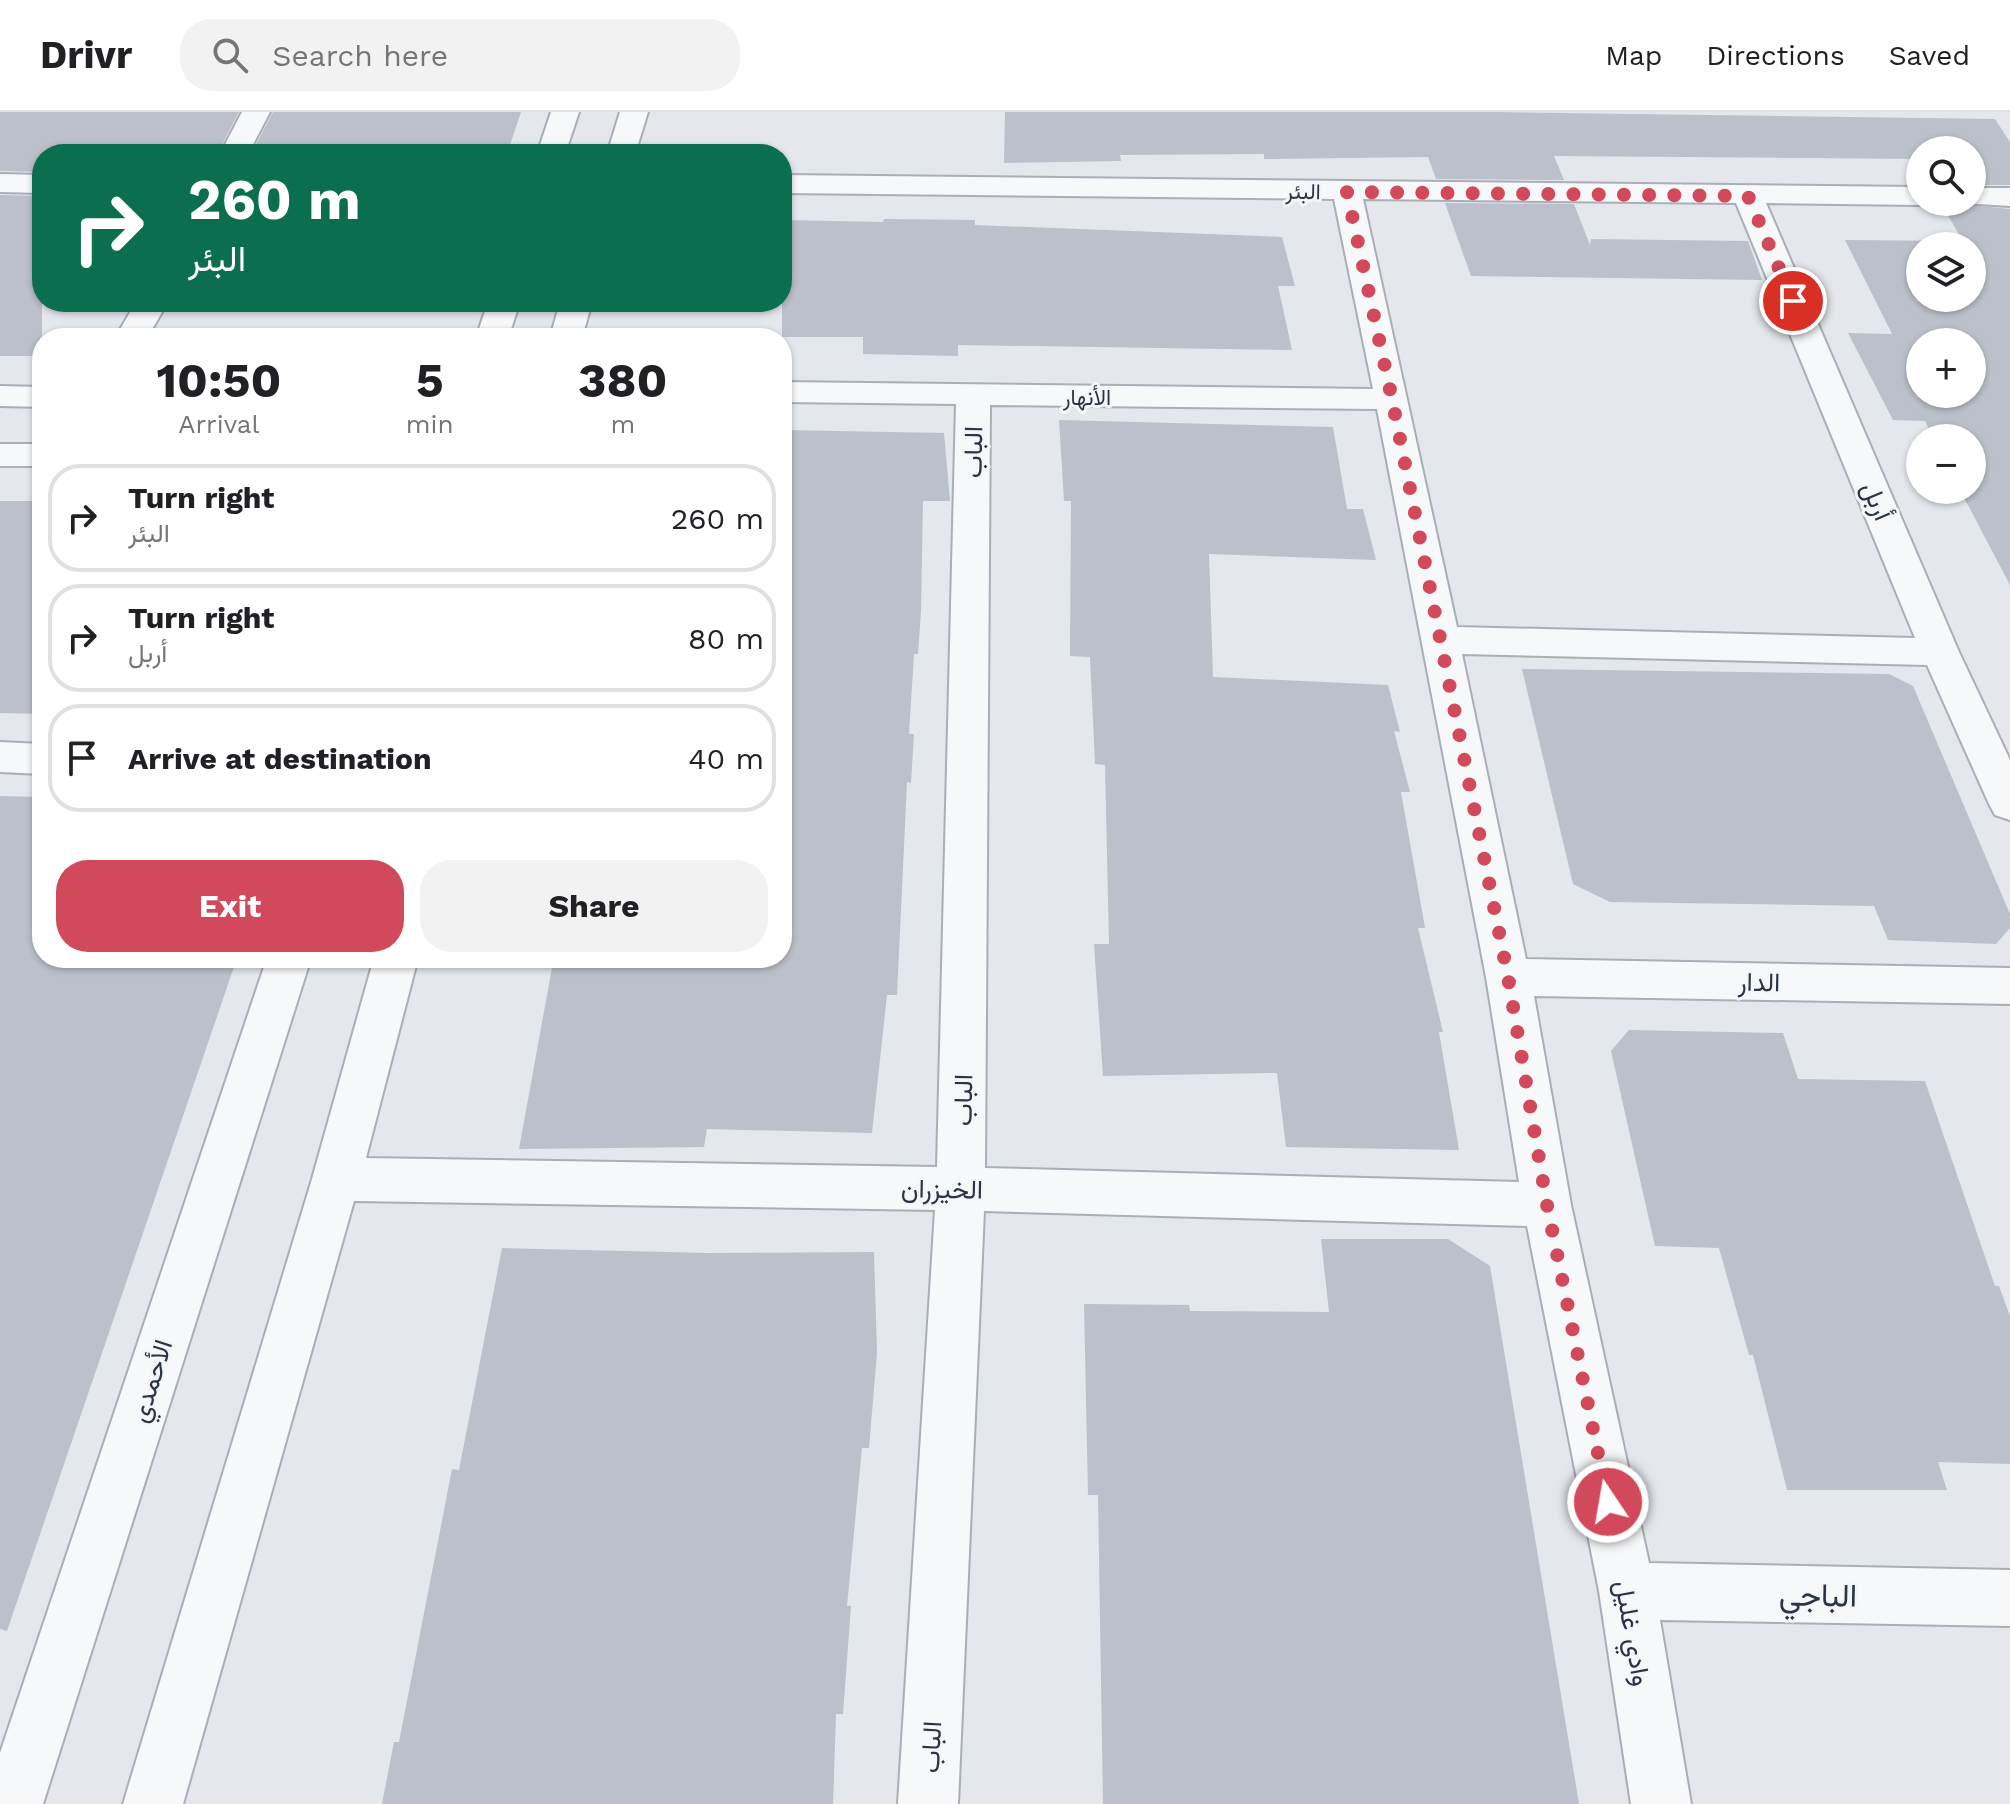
<!DOCTYPE html>
<meta charset="utf-8">
<style>
body{margin:0;font-family:"Work Sans",Vazirmatn,sans-serif;background:#f2f2f2;color:#202124;height:100vh;display:flex;flex-direction:column;font-size:30px;white-space:nowrap}
*{box-sizing:border-box;margin:0}
p{font-size:26px;color:#757577}
.icon{flex:none;width:44px;height:44px;fill:none;stroke:currentColor;stroke-width:2;stroke-linecap:round;stroke-linejoin:round}
.map{position:relative;flex:1;overflow:hidden}
.sheet{position:absolute;left:32px;top:216px;width:760px;height:640px;display:flex;flex-direction:column;background:#fff;border-radius:32px;box-shadow:0 2px 6px #0004}
.sheet>*{flex:none}
.hud{position:absolute;left:32px;top:32px;width:760px;height:168px;border-radius:32px;box-shadow:0 2px 6px #0004;background:#0b6e4f;color:#fff;overflow:hidden}
.controls{position:absolute;left:1906px;top:24px;display:grid;gap:16px}
.controls a{display:grid;place-items:center;width:80px;height:80px;border-radius:50%;background:#fff;box-shadow:0 2px 6px #0004;font-size:40px}
.pin{position:absolute;display:grid;place-items:center;width:68px;height:68px;color:#fff;margin:-34px;border:4px solid #fff;border-radius:50%;box-shadow:0 2px 8px #0007}
.me{position:absolute;width:88px;margin:-44px;rotate:348deg;stroke-linejoin:round;filter:drop-shadow(0 0 6px #0008)}
.turn{display:flex;align-items:center;gap:28px;height:168px;padding:0 24px;font-size:36px}
.turn .icon{width:104px;height:104px;stroke-width:2.5}
.turn b{display:block;font-size:56px;line-height:68px}
.eta{display:flex;justify-content:space-evenly;align-items:center;height:136px;text-align:center}
.eta b{font-size:48px;font-weight:700;line-height:56px}
.primary-button{display:flex;gap:16px;margin-top:auto;padding:16px 24px}
.primary-button a{flex:1;height:92px;border-radius:32px;background:#d1495b;color:#fff;font-size:32px;font-weight:700;line-height:92px;text-align:center}
.primary-button a+a{background:#f2f2f2;color:#202124}
ul{padding:0;list-style:none}
li{display:flex;align-items:center;gap:24px;height:108px;margin:0 16px 12px;padding:0 8px;border:4px solid #e0e0e0;border-radius:32px}
li div{flex:1}
li b{display:block;font-size:30px}
li em{font-style:normal}
header{display:flex;align-items:center;gap:48px;box-sizing:border-box;height:112px;padding:0 40px;background:#fff;border-bottom:2px solid #e0e0e0}
header strong{font-size:38px}
nav{display:flex;gap:44px;margin-inline-start:auto;font-size:28px}
.search{width:560px;height:72px;background:#f2f2f2;display:flex;align-items:center;gap:20px;box-sizing:border-box;padding:0 28px;border-radius:32px;color:#757577;font-size:30px}
.map>svg:first-child{display:block}
.building{fill:#bbc0ca;fill-rule:evenodd}
.lines{fill:none;stroke-linecap:round;stroke-linejoin:round}
.minor-casing{stroke:#a9aeb7;stroke-width:4}
.minor{fill:#f7f8fa;fill-rule:evenodd}
.route{stroke:#d1495b;stroke-width:14;stroke-dasharray:0 25.2}
.labels{text-anchor:middle;stroke-width:6;stroke-linejoin:round;paint-order:stroke}
.far-street-label{font-size:22px;fill:#2b3445;stroke:#f4f6f9}
.street-label{font-size:26px;fill:#2b3445;stroke:#f4f6f9}
.near-street-label{font-size:32px;fill:#2b3445;stroke:#f4f6f9}
</style>
<header>
<strong>Drivr</strong>
<div class="search"><svg class="icon" aria-label="search" viewBox="0 0 24 24"><circle cx="10" cy="10" r="6"/><path d="M15 15l6 6"/></svg>Search here</div>
<nav><a>Map</a><a>Directions</a><a>Saved</a></nav>
</header>
<div class="map">
<svg width="2010" height="1692" viewBox="0 0 2010 1692">
<rect width="100%" height="100%" fill="#e4e7ec"/>
<path class="building" d="M 0,0 L 239,0 L 217,42 L 42,42 L 42,60 L 0,59 Z
M 273,0 L 521,0 L 507,42 L 251,42 Z
M 1005,0 L 1496,0 L 1995,7 L 2010,30 L 2010,73 L 1972,73 L 1972,38 L 1920,38 L 1920,54 L 1916,47 L 1554,44 L 1564,68 L 1436,67 L 1428,45 L 1264,47 L 1264,42 L 1120,43 L 1121,49 L 1004,51 Z
M 0,83 L 42,84 L 42,244 L 0,244 Z
M 1940,90 L 2010,97 L 2010,473 L 1960,378 L 1972,378 L 1972,326 L 1933,326 L 1925,309 L 1893,308 L 1848,221 L 1892,222 L 1845,128 L 1963,129 ZM 1920,134 L 1972,134 L 1972,186 L 1920,186 ZM 1920,230 L 1972,230 L 1972,282 L 1920,282 Z
M 1445,91 L 1574,92 L 1590,133 L 1591,127 L 1748,129 L 1762,168 L 1471,164 Z
M 884,107 L 975,108 L 975,113 L 1282,125 L 1295,174 L 1278,174 L 1292,238 L 958,233 L 958,244 L 863,242 L 863,225 L 782,225 L 782,108 L 883,110 Z
M 1059,308 L 1333,315 L 1347,397 L 1363,397 L 1376,448 L 1209,442 L 1213,565 L 1388,573 L 1400,620 L 1394,619 L 1410,680 L 1401,680 L 1425,816 L 1418,816 L 1443,920 L 1439,920 L 1459,1038 L 1286,1035 L 1277,961 L 1103,964 L 1094,832 L 1109,832 L 1105,653 L 1095,652 L 1090,545 L 1070,544 L 1071,389 L 1064,389 Z
M 782,318 L 944,321 L 950,389 L 923,389 L 921,499 L 918,542 L 914,542 L 909,622 L 914,622 L 911,671 L 907,670 L 897,883 L 887,883 L 872,1021 L 707,1017 L 704,1035 L 519,1037 L 553,850 L 744,854 L 745,846 L 782,846 Z
M 0,389 L 42,389 L 42,602 L 0,601 Z
M 1522,557 L 1889,562 L 1913,574 L 2010,802 L 2010,816 L 1996,832 L 1888,828 L 1874,794 L 1610,790 L 1573,772 Z
M 0,684 L 42,685 L 42,846 L 237,846 L 7,1519 L 0,1517 Z
M 1629,918 L 1783,921 L 1798,967 L 1925,969 L 1995,1174 L 1999,1174 L 2010,1204 L 2010,1352 L 1938,1350 L 1947,1378 L 1787,1378 L 1753,1243 L 1749,1243 L 1719,1136 L 1655,1134 L 1611,939 Z
M 1321,1127 L 1448,1127 L 1490,1154 L 1579,1692 L 1103,1692 L 1098,1383 L 1088,1383 L 1084,1192 L 1189,1193 L 1190,1199 L 1329,1200 Z
M 502,1136 L 708,1141 L 874,1140 L 877,1241 L 869,1336 L 862,1336 L 847,1494 L 851,1494 L 843,1602 L 836,1602 L 833,1692 L 382,1692 L 394,1630 L 399,1630 L 452,1357 L 459,1358 Z"/>
<g class="lines">
<g class="minor-casing">
<path id="minor" d="M 242,0 L 270,0 L 248,42 L 220,42 Z
M 551,0 L 579,0 L 565,42 L 537,42 Z
M 620,0 L 648,0 L 635,42 L 607,42 Z
M 0,62 L 42,63 L 42,81 L 0,80 Z
M 782,63 L 1920,75 L 1920,90 L 1930,90 L 1920,93 L 1766,91 L 1959,540 L 2010,648 L 2010,708 L 1995,703 L 1989,692 L 1927,553 L 1462,542 L 1526,847 L 2010,856 L 2010,892 L 1534,884 L 1571,1093 L 1649,1451 L 2010,1458 L 2010,1514 L 1660,1508 L 1691,1692 L 1631,1692 L 1599,1479 L 1527,1114 L 984,1099 L 958,1692 L 898,1692 L 935,1098 L 354,1089 L 183,1692 L 123,1692 L 312,1067 L 374,846 L 418,846 L 366,1046 L 937,1055 L 956,292 L 782,290 L 782,270 L 1373,277 L 1334,87 L 782,81 ZM 1363,87 L 1736,91 L 1915,526 L 1457,515 ZM 990,293 L 1377,297 L 1486,865 L 1519,1070 L 985,1056 Z
M 1972,76 L 2010,76 L 2010,94 L 1962,91 L 1972,90 Z
M 136,190 L 168,190 L 147,226 L 115,226 Z
M 488,190 L 520,190 L 508,226 L 476,226 Z
M 560,190 L 592,190 L 582,226 L 550,226 Z
M 0,274 L 42,275 L 42,295 L 0,294 Z
M 0,332 L 42,332 L 42,354 L 0,354 Z
M 0,630 L 42,632 L 42,662 L 0,660 Z
M 267,846 L 311,846 L 43,1692 L 0,1692 L 0,1641 Z"/>
</g>
<use href="#minor" class="minor"/>
</g>
<g class="lines">
<path class="route" d="M 1608,1390 L 1547,1093 L 1508,865 L 1392,287 L 1347,80 L 1748,84 L 1793,189"/>
</g>
<g class="labels">
<g class="far-street-label">
<text transform="translate(1303 79) rotate(1)" y="8">البئر</text>
<text x="1087" y="293">الأنهار</text>
</g>
<g class="street-label">
<text transform="translate(973 340) rotate(-89)" y="9">الباب</text>
<text transform="translate(1877 389) rotate(67)" y="9">أربل</text>
<text transform="translate(1759 870) rotate(1)" y="9">الدار</text>
<text transform="translate(963 988) rotate(-89)" y="9">الباب</text>
<text transform="translate(942 1077) rotate(1)" y="9">الخيزران</text>
<text transform="translate(151 1269) rotate(-72)" y="9">الأحمدي</text>
<text transform="translate(1633 1521) rotate(80)" y="9">وادي غليل</text>
<text transform="translate(931 1635) rotate(-87)" y="9">الباب</text>
</g>
<g class="near-street-label">
<text transform="translate(1818 1483) rotate(1)" y="11">الباجي</text>
</g>
</g>
</svg>
<div class="controls">
<a><svg class="icon" aria-label="search" viewBox="0 0 24 24"><circle cx="10" cy="10" r="6"/><path d="M15 15l6 6"/></svg></a>
<a><svg class="icon" aria-label="layers" viewBox="0 0 24 24"><path d="M12 4l9 5-9 5-9-5zM3 14l9 5 9-5"/></svg></a>
<a>+</a>
<a>−</a>
</div>
<div class="pin" style="left:1793px;top:189px;background:#d93025"><svg class="icon" aria-label="arrive" viewBox="0 0 24 24"><path d="M6 21V4h12l-3 4 3 4H6"/></svg></div>
<svg class="me" style="left:1608px;top:1390px" viewBox="-20 -20 40 40"><circle r="17" fill="#d1495b" stroke="#fff" stroke-width="3"/><path d="M0-11L8 9 0 5-8 9z" fill="#fff"/></svg>
<div class="hud">
<div class="turn"><svg class="icon" aria-label="right" viewBox="0 0 24 24"><path d="M7 20v-9h11M14 6l5 5-5 5"/></svg><div><b>260 m</b>البئر</div></div>
</div>
<section class="sheet">
<div class="eta">
<div><b>10:50</b><p>Arrival</p></div>
<div><b>5</b><p>min</p></div>
<div><b>380</b><p>m</p></div>
</div>
<ul>
<li><svg class="icon" aria-label="right" viewBox="0 0 24 24"><path d="M7 20v-9h11M14 6l5 5-5 5"/></svg><div><b>Turn right</b><p>البئر</p></div><em>260 m</em></li>
<li><svg class="icon" aria-label="right" viewBox="0 0 24 24"><path d="M7 20v-9h11M14 6l5 5-5 5"/></svg><div><b>Turn right</b><p>أربل</p></div><em>80 m</em></li>
<li><svg class="icon" aria-label="arrive" viewBox="0 0 24 24"><path d="M6 21V4h12l-3 4 3 4H6"/></svg><div><b>Arrive at destination</b></div><em>40 m</em></li>
</ul>
<div class="primary-button"><a>Exit</a><a>Share</a></div>
</section>
</div>
